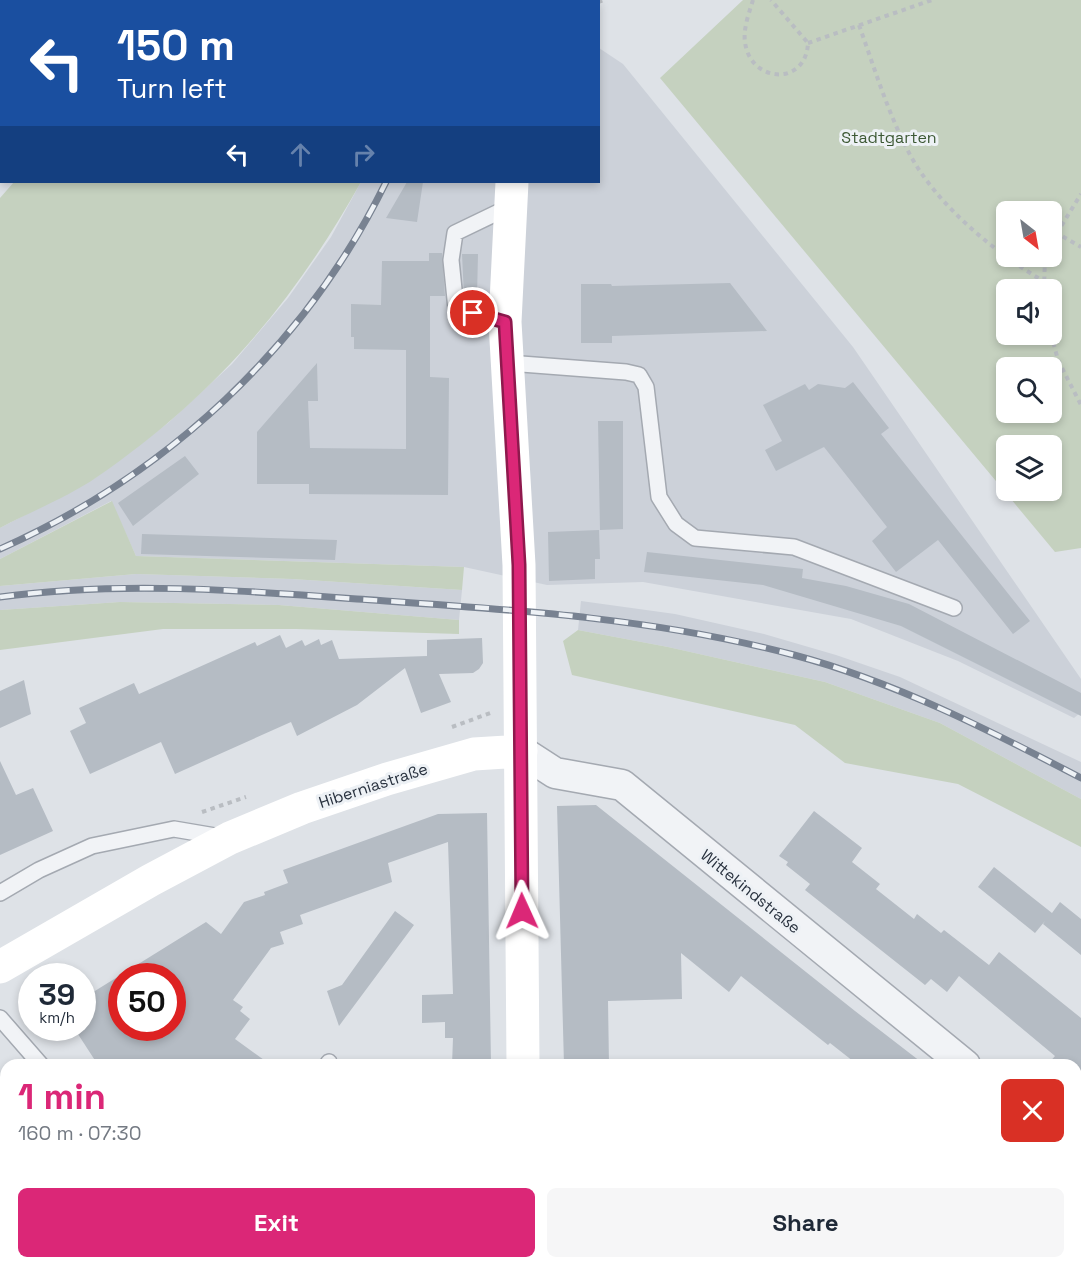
<!DOCTYPE html>
<meta charset="utf-8">
<style>
body{margin:0;font-family:"Space Grotesk",sans-serif;background:#f6f6f7;color:#1f2937;height:100vh;display:flex;flex-direction:column;font-size:22px;white-space:nowrap}
*{box-sizing:border-box;margin:0}
p{font-size:20px;color:#747a83}
.icon{flex:none;width:33px;height:33px;fill:none;stroke:currentColor;stroke-width:2;stroke-linecap:round;stroke-linejoin:round}
.map{position:relative;flex:1;overflow:hidden}
.side{position:absolute;left:0px;top:1059px;width:1082px;height:210px;display:flex;flex-direction:column;background:#fff;border-radius:18px 18px 0 0;box-shadow:0 3px 9px #0003}
.side>*{flex:none}
.banner{position:absolute;left:0px;top:0px;width:600px;height:183px;box-shadow:0 3px 9px #0003;background:#1a4fa0;color:#fff;overflow:hidden}
.needle{width:39px;rotate:149deg}
.controls{position:absolute;left:996px;top:201px;display:grid;gap:12px}
.controls a{display:grid;place-items:center;width:66px;height:66px;border-radius:9px;background:#fff;box-shadow:0 3px 9px #0003;font-size:30px}
.speed{position:absolute;left:18px;top:963px;display:flex;gap:12px;font-size:30px;font-weight:700;text-align:center}
.speed>*{display:grid;place-content:center;width:78px;height:78px;border-radius:50%;background:#fff;box-shadow:0 3px 9px #0003;line-height:1}
.speed small{font-size:15px;font-weight:400}
.speed .limit{border:9px solid #d22;background:#fff;color:#111}
.pin{position:absolute;display:grid;place-items:center;width:51px;height:51px;color:#fff;margin:-26px;border:3px solid #fff;border-radius:50%;box-shadow:0 2px 6px #0007}
.me{position:absolute;width:66px;margin:-33px;rotate:359deg;stroke-linejoin:round;filter:drop-shadow(0 0 4px #0008)}
.turn{display:flex;align-items:center;gap:21px;height:126px;padding:0 18px;font-size:27px}
.turn .icon{width:78px;height:78px;stroke-width:2.5}
.turn b{display:block;font-size:42px;line-height:51px}
.lanes{display:flex;align-items:center;height:57px;padding:0 18px;background:#0003;justify-content:center;gap:30px;direction:ltr}
.lanes .off{opacity:.35}
.round{display:grid;place-items:center;flex:none;width:63px;height:63px;border-radius:9px;background:#f6f6f7}
.summary{display:flex;align-items:center;justify-content:space-between;height:102px;padding:0 18px}
h1{font-size:36px;font-weight:700;line-height:45px;color:#db2777}
.button{display:flex;gap:12px;margin-top:auto;padding:12px 18px}
.button a{flex:1;height:69px;border-radius:9px;background:#db2777;color:#fff;font-size:24px;font-weight:700;line-height:69px;text-align:center}
.button a+a{background:#f6f6f7;color:#1f2937}
.map>svg:first-child{display:block}
.built{fill:#ccd1d9}
.green{fill:#c5d1bf;fill-rule:evenodd}
.building{fill:#b5bcc4;fill-rule:evenodd}
.lines{fill:none;stroke-linecap:round;stroke-linejoin:round}
.lane-casing{stroke:#a4a9b1;stroke-width:18}
.street-casing{stroke:#a4a9b1;stroke-width:33}
.path{stroke:#b9bdc2;stroke-width:4;stroke-dasharray:4.5 4.5;stroke-linecap:butt}
.lane{stroke:#f1f3f6;stroke-width:15}
.street{stroke:#f1f3f6;stroke-width:30}
.secondary{stroke:#fff;stroke-width:33}
.rail-casing{stroke:#788291;stroke-width:7}
.rail{stroke:#edf1f5;stroke-width:4.5;stroke-dasharray:14;stroke-linecap:butt}
.route-casing{stroke:#8e194d;stroke-width:15}
.route{stroke:#db2777;stroke-width:10}
.labels{text-anchor:middle;stroke-width:6;stroke-linejoin:round;paint-order:stroke}
.park-label{font-size:16px;fill:#3d5935;stroke:#edf1f5}
.street-label{font-size:16px;fill:#28313e;stroke:#edf1f5}
</style>
<div class="map">
<svg width="1081" height="1269" viewBox="0 0 1081 1269">
<rect width="100%" height="100%" fill="#dee2e7"/>
<path class="built" d="M 599,48 L 623,64 L 853,347 L 1081,679 L 1081,712 L 1074,718 L 958,661 L 851,619 L 643,582 L 547,585 L 464,567 L 136,556 L 111,501 L 0,559 L 0,528 L 95,478 L 168,423 L 232,364 L 288,298 L 331,237 L 361,182 L 598,182 Z
M 136,574 L 292,579 L 462,590 L 459,620 L 279,605 L 120,602 L 0,610 L 0,586 Z
M 581,601 L 675,614 L 764,634 L 836,655 L 900,677 L 1081,762 L 1081,799 L 940,723 L 825,682 L 668,647 L 578,630 Z
M 676,1263 L 837,1263 L 837,1269 L 676,1269 Z"/>
<path class="green" d="M 172,0 L 419,0 L 171,1 Z
M 743,0 L 1081,0 L 1081,548 L 1055,552 L 660,78 ZM 1006,212 L 1052,212 L 1052,256 L 1006,256 ZM 1006,290 L 1052,290 L 1052,334 L 1006,334 ZM 1006,368 L 1052,368 L 1052,412 L 1006,412 ZM 1006,446 L 1052,446 L 1052,490 L 1006,490 Z
M 14,182 L 361,182 C 292,305 214,396 97,477 C 68,497 32,511 0,528 L 0,198 Z
M 112,501 L 136,556 L 464,567 L 462,590 L 292,579 L 136,574 L 0,586 L 0,559 Z
M 120,602 L 279,605 L 459,620 L 459,634 L 296,629 L 163,629 L 0,650 L 0,610 Z
M 578,630 L 668,647 L 825,682 L 940,723 L 1081,799 L 1081,847 L 958,784 L 845,763 L 795,725 L 572,675 L 563,641 Z"/>
<path class="building" d="M 407,182 L 423,182 L 417,222 L 386,218 Z
M 429,253 L 442,253 L 445,296 L 430,296 L 430,377 L 449,378 L 448,495 L 309,494 L 309,484 L 257,484 L 257,432 L 317,363 L 318,401 L 308,401 L 310,448 L 406,449 L 406,350 L 354,349 L 354,337 L 351,337 L 351,304 L 381,305 L 382,261 L 429,261 Z
M 462,254 L 478,254 L 477,296 L 464,296 Z
M 730,283 L 767,331 L 612,336 L 612,343 L 581,343 L 581,284 L 611,284 L 612,286 Z
M 853,382 L 889,428 L 881,434 L 1030,621 L 1013,634 L 938,540 L 896,572 L 872,541 L 887,527 L 824,447 L 776,471 L 765,450 L 782,441 L 763,405 L 805,384 L 809,390 L 818,384 L 845,388 Z
M 598,421 L 623,421 L 623,529 L 600,530 Z
M 185,456 L 199,474 L 133,526 L 118,503 Z
M 599,530 L 600,559 L 595,559 L 595,579 L 549,581 L 548,532 Z
M 142,534 L 337,540 L 335,560 L 141,554 Z
M 647,552 L 803,569 L 802,578 L 846,586 L 909,604 L 1081,693 L 1081,716 L 901,626 L 763,585 L 644,572 Z
M 280,635 L 286,648 L 302,640 L 305,646 L 319,639 L 321,645 L 332,640 L 339,659 L 427,656 L 427,640 L 482,638 L 483,663 L 479,669 L 473,673 L 439,674 L 451,702 L 421,713 L 405,668 L 357,705 L 297,736 L 291,722 L 175,774 L 161,742 L 90,774 L 70,731 L 86,723 L 79,708 L 134,683 L 139,694 L 255,642 L 257,646 Z
M 24,680 L 31,714 L 0,728 L 0,691 Z
M 0,761 L 16,795 L 33,788 L 53,831 L 0,855 Z
M 596,805 L 855,1011 L 925,1065 L 858,1065 L 830,1043 L 828,1045 L 741,976 L 729,992 L 681,953 L 682,999 L 608,1001 L 609,1065 L 564,1065 L 557,806 Z
M 814,811 L 862,848 L 852,862 L 880,884 L 876,889 L 914,919 L 917,914 L 941,933 L 944,930 L 989,965 L 999,952 L 1081,1018 L 1081,1077 L 1076,1073 L 1076,1065 L 1047,1065 L 1055,1056 L 959,976 L 947,992 L 931,979 L 925,985 L 805,890 L 810,884 L 786,865 L 788,862 L 779,856 Z
M 487,813 L 491,1065 L 452,1065 L 453,1038 L 445,1038 L 445,1022 L 422,1023 L 422,995 L 453,994 L 448,842 L 388,863 L 392,882 L 300,915 L 303,924 L 280,932 L 284,944 L 271,948 L 233,1000 L 243,1007 L 240,1011 L 250,1019 L 235,1039 L 271,1065 L 98,1065 L 74,1028 L 82,1028 L 82,999 L 206,922 L 221,934 L 244,902 L 265,895 L 264,892 L 288,883 L 283,870 L 438,814 ZM 122,976 L 172,976 L 172,1028 L 122,1028 Z
M 994,867 L 1052,913 L 1060,902 L 1081,919 L 1081,955 L 1043,924 L 1045,921 L 1035,933 L 978,887 Z
M 395,911 L 414,925 L 339,1026 L 327,991 L 342,985 Z"/>
<g class="lines">
<g class="lane-casing">
<path id="lane" d="M 505,322 L 456,309 L 451,260 L 455,233 L 509,207
M 508,363 L 626,372 L 639,375 L 646,387 L 659,497 L 676,524 L 695,538 L 794,547 L 954,608
M 0,893 L 39,870 L 92,846 L 174,829 L 221,837
M 0,1018 L 41,1065
M 327,1065 L 329,1062
M 317,1263 L 326,1269
M 186,1269 L 187,1263"/>
</g>
<g class="street-casing">
<path id="street" d="M 521,751 L 555,773 L 622,785 L 965,1065
M 1076,1155 L 1081,1160"/>
</g>
<path class="path" d="M 753,0 C 749,13 743,29 745,42 C 750,83 806,87 808,43 L 771,0
M 598,2 L 604,0
M 859,25 C 874,67 887,110 907,149 C 934,203 993,251 1043,281
M 808,43 L 932,0
M 1055,232 L 1081,247
M 1052,241 L 1081,194
M 1044,290 L 1045,256
M 1051,334 L 1058,360 L 1081,405
M 452,727 L 493,712
M 202,812 L 246,797"/>
<use href="#lane" class="lane"/>
<use href="#street" class="street"/>
<path class="secondary" d="M 537,2 L 537,0
M 512,182 L 505,322 L 519,565 L 523,1065
M 0,967 L 151,880 L 230,838 L 302,808 L 387,779 L 474,754 L 521,751
M 527,1263 L 527,1269"/>
<g class="rail-casing">
<path id="rail" d="M 130,2 L 132,0
M 154,2 L 155,0
M 447,2 L 447,0
M 0,149 L 2,147
M 0,176 L 2,175
M 0,549 C 167,475 306,346 386,182
M 0,597 C 119,581 238,590 357,599 C 503,609 651,617 794,655 C 895,682 989,730 1081,778"/>
</g>
<use href="#rail" class="rail"/>
</g>
<g class="lines">
<g class="route-casing">
<path id="route" d="M 473,313 L 505,322 L 519,565 L 522,911"/>
</g>
<use href="#route" class="route"/>
</g>
<g class="labels">
<g class="park-label">
<text x="889" y="143">Stadtgarten</text>
</g>
<g class="street-label">
<text transform="translate(373 785) rotate(-18)" y="6">Hiberniastraße</text>
<text transform="translate(751 891) rotate(39)" y="6">Wittekindstraße</text>
</g>
</g>
</svg>
<div class="controls">
<a><svg class="needle" viewBox="-14 -14 28 28"><path d="M0-13l5 13h-10z" fill="#e53935"/><path d="M0 13l5-13h-10z" fill="#747a83"/></svg></a>
<a><svg class="icon" aria-label="sound" viewBox="0 0 24 24"><path d="M4 9h4l5-4v14l-5-4H4zM17 9q2 3 0 6"/></svg></a>
<a><svg class="icon" aria-label="search" viewBox="0 0 24 24"><circle cx="10" cy="10" r="6"/><path d="M15 15l6 6"/></svg></a>
<a><svg class="icon" aria-label="layers" viewBox="0 0 24 24"><path d="M12 4l9 5-9 5-9-5zM3 14l9 5 9-5"/></svg></a>
</div>
<div class="speed"><div>39<small>km/h</small></div><div class="limit">50</div></div>
<div class="pin" style="left:473px;top:313px;background:#d93025"><svg class="icon" aria-label="arrive" viewBox="0 0 24 24"><path d="M6 21V4h12l-3 4 3 4H6"/></svg></div>
<svg class="me" style="left:522px;top:911px" viewBox="-20 -20 40 40"><path d="M0-17L14 15 0 8-14 15z" fill="#db2777" stroke="#fff" stroke-width="4"/></svg>
<div class="banner">
<div class="turn"><svg class="icon" aria-label="left" viewBox="0 0 24 24"><path d="M17 20v-9H6M10 6l-5 5 5 5"/></svg><div><b>150 m</b>Turn left</div></div>
<div class="lanes"><svg class="icon" aria-label="left" viewBox="0 0 24 24"><path d="M17 20v-9H6M10 6l-5 5 5 5"/></svg><svg class="icon off" aria-label="ahead" viewBox="0 0 24 24"><path d="M12 20V5M6 11l6-6 6 6"/></svg><svg class="icon off" aria-label="right" viewBox="0 0 24 24"><path d="M7 20v-9h11M14 6l5 5-5 5"/></svg></div>
</div>
<section class="side">
<div class="summary"><div><h1>1 min</h1><p>160 m · 07:30</p></div><a class="round" style="background:#d93025;color:#fff"><svg class="icon" aria-label="close" viewBox="0 0 24 24"><path d="M6 6l12 12M18 6L6 18"/></svg></a></div>
<div class="button"><a>Exit</a><a>Share</a></div>
</section>
</div>
